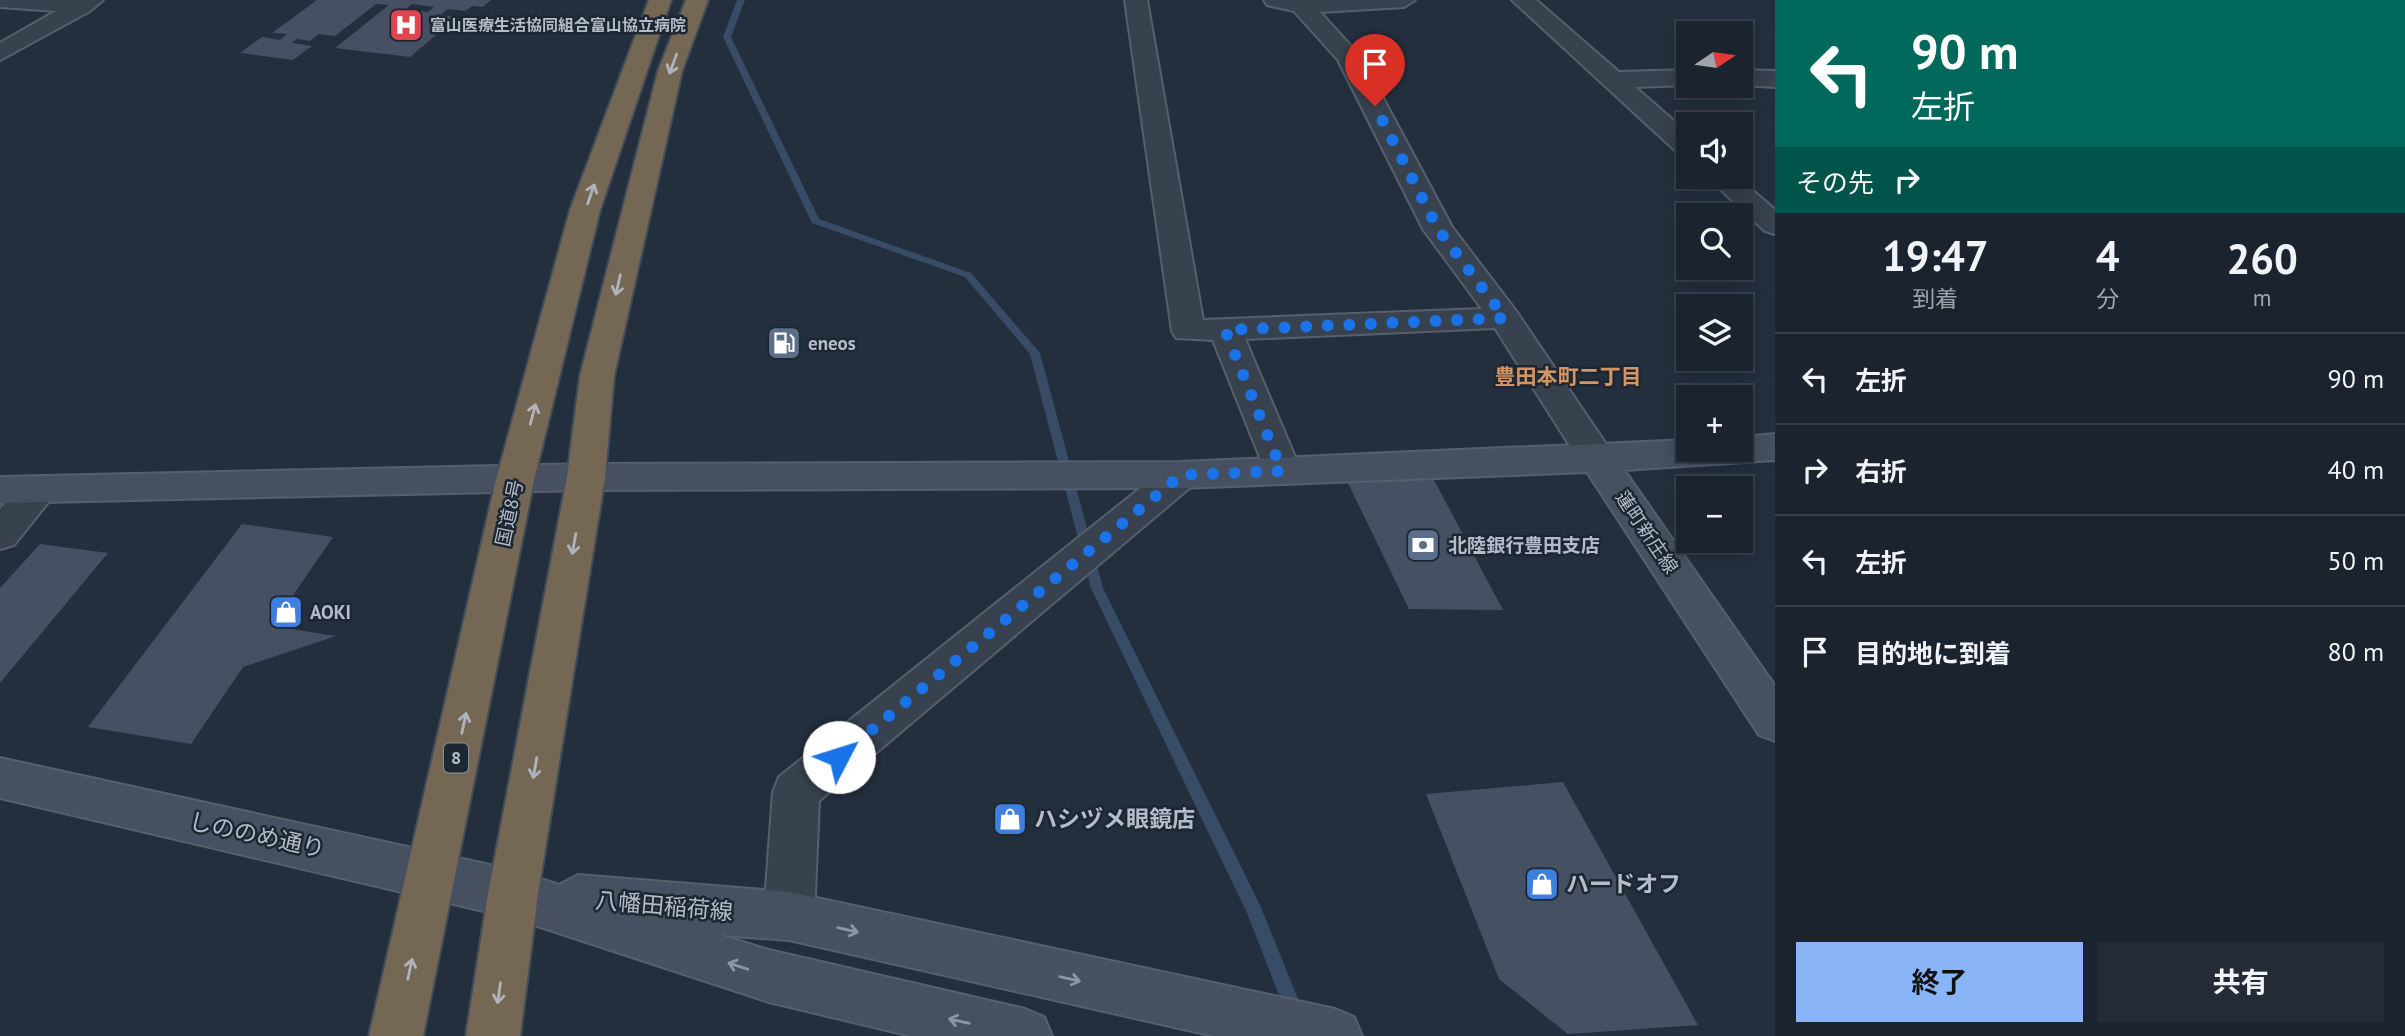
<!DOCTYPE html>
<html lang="ja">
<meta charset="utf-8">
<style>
body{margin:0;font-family:"PT Sans","Noto Sans JP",sans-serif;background:#242b36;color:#f1f3f6;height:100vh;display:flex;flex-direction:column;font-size:26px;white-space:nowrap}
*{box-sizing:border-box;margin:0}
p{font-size:23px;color:#a0a4aa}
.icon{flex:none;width:38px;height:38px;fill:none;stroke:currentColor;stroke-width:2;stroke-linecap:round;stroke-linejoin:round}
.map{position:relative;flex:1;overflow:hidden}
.side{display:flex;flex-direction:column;background:#1b232e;width:630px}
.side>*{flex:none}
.top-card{background:#00695c;color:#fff;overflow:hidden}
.needle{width:46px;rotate:77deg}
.fabs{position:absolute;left:1676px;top:21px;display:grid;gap:14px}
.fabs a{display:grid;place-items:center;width:77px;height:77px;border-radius:0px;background:#1b232e;box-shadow:0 4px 18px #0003,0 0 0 2px #39404a;font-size:35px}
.pin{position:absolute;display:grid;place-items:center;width:60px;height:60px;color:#fff;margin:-72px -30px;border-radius:50% 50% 50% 0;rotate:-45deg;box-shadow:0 0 7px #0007}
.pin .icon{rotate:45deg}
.me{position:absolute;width:77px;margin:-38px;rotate:50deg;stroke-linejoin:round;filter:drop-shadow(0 0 5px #0008)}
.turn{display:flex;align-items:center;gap:24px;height:147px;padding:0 21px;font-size:32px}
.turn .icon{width:91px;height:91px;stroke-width:2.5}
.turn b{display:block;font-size:49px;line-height:60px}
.then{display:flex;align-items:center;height:66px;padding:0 21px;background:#0003;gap:14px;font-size:26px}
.eta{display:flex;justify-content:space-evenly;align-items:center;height:119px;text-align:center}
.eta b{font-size:42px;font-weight:700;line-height:49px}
.button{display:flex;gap:14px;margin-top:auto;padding:14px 21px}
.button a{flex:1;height:80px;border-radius:0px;background:#8ab4f8;color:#111;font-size:28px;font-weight:700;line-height:80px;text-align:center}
.button a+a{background:#242b36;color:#f1f3f6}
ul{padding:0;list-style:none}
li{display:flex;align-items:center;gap:21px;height:91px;padding:0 21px;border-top:2px solid #39404a}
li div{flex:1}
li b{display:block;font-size:26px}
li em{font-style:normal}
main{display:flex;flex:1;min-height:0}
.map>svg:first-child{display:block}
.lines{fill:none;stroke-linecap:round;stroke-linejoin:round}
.stream{fill:#394c67;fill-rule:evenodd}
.building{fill:#455162;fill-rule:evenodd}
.street-casing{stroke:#565f6c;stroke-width:4}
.secondary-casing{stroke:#565f6c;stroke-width:4}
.highway-casing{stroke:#434c59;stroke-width:4}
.street{fill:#38414e;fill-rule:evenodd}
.secondary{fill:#465061;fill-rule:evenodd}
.highway{fill:#746855;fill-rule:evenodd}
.oneway{stroke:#aeb4bd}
.oneway2{stroke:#8e96a5}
.route{stroke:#1a73e8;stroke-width:12;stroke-dasharray:0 21.6}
.labels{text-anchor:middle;stroke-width:5;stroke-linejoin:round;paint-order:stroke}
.far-poi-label{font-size:16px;font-weight:bold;fill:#b4bcc9;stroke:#1d2633;text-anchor:start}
.shield{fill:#1d2633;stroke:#878f9c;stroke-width:2}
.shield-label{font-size:18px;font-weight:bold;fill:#b4bcc9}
.poi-label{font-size:19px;font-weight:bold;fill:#b4bcc9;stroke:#1d2633;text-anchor:start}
.street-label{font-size:19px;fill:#b4bcc9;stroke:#1d2633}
.neighbourhood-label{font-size:21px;font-weight:bold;fill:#d59563;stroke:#1d2633}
.near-poi-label{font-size:23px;font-weight:bold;fill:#b4bcc9;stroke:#1d2633;text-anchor:start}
.near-street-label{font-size:23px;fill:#b4bcc9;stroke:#1d2633}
</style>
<main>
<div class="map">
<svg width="1775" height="1036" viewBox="0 0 1775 1036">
<rect width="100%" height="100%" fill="#242f3e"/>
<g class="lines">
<path class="stream" d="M 737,0 L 745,0 L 731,37 L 819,219 L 971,273 L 1040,353 L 1103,588 L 1260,905 L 1313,1036 L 1295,1036 L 1247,913 L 1091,588 L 1030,354 L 965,277 L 812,223 L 723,37 Z"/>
</g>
<path class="building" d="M 317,0 L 491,0 L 483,7 L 472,6 L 466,11 L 448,9 L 440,15 L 457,17 L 410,57 L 335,48 L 389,5 L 376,4 L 335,36 L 319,34 L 310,41 L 297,39 L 292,43 L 312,46 L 293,60 L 240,53 L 262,37 L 280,40 L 287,34 L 272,33 ZM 412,4 L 434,7 L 428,12 L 406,9 Z
M 1434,480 L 1503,610 L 1409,609 L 1347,481 Z
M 242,524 L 333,537 L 272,626 L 336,636 L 243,667 L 191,744 L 88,727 Z
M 40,544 L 108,553 L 0,683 L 0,588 Z
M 1563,782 L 1698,1025 L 1568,1034 L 1499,979 L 1426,794 Z"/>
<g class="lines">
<g class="street-casing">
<path id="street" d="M 0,0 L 103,0 L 90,11 L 0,60 L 0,43 L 56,11 L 0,7 Z
M 1125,0 L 1147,0 L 1203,320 L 1482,309 L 1423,229 L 1338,60 L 1294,11 L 1267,5 L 1264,0 L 1415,0 L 1404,7 L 1320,12 L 1361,57 L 1452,227 L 1516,311 L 1610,450 L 1615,459 L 1610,468 L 1597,472 L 1584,468 L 1495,328 L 1245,339 L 1301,471 L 1295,480 L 1282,484 L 1269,480 L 1213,340 L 1176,338 L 1172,331 Z
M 1512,0 L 1536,0 L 1619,72 L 1689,70 L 1689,85 L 1635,87 L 1689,134 L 1689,156 L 1679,154 Z
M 1741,70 L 1775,71 L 1775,87 L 1741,85 Z
M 1707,177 L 1737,177 L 1775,210 L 1775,234 L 1765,231 Z
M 1181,462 L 1194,466 L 1200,475 L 1194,484 L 819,801 L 814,916 L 807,933 L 789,940 L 771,933 L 764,916 L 773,792 L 779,777 L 1168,466 Z
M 39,477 L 52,480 L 58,490 L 14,545 L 0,549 L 0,509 L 26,480 Z"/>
</g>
<g class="secondary-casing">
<path id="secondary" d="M 1775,434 L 1775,460 L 1624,470 L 1775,686 L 1775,741 L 1759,735 L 1587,472 L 1181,488 L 586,490 L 0,503 L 0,477 L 586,464 L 1181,462 L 1689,440 L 1689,450 L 1741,450 L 1741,437 Z
M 0,758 L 513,870 L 559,885 L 578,875 L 789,892 L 1335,1009 L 1354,1017 L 1362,1036 L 1214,1036 L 789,940 L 720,935 L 769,950 L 1025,1009 L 1044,1017 L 1052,1036 L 911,1036 L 769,1002 L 513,918 L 0,798 Z"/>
</g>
<g class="highway-casing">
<path id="highway" d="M 649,0 L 671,0 L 600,210 L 534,480 L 423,1036 L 369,1036 L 496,480 L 570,210 Z
M 686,0 L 708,0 L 682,71 L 614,376 L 605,477 L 538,894 L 520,1036 L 466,1036 L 488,894 L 567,477 L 580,376 L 658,71 Z"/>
</g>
<use href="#street" class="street"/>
<use href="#secondary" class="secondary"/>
<use href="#highway" class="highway"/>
</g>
<defs><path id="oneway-shaft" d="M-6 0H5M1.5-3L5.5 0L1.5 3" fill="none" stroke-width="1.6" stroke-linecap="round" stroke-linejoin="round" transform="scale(1.75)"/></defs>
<g class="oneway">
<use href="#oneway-shaft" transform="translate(673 64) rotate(110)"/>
<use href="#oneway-shaft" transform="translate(591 194) rotate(-71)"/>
<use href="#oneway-shaft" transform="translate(618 285) rotate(103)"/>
<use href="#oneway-shaft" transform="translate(533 414) rotate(-75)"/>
<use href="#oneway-shaft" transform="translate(574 544) rotate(100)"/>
<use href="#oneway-shaft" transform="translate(464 723) rotate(-78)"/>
<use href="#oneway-shaft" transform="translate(535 768) rotate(100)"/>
<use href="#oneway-shaft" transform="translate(410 969) rotate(-78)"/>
<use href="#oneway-shaft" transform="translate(499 993) rotate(98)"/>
</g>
<g class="oneway2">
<use href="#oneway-shaft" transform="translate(848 930) rotate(13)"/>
<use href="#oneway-shaft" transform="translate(738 966) rotate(-162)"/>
<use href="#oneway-shaft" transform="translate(1070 979) rotate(13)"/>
<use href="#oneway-shaft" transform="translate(959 1021) rotate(-167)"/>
</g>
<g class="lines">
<path class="route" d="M 839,757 L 1181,475 L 1282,471 L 1225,330 L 1505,318 L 1438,229 L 1375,106"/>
</g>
<defs>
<g id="hospital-square" transform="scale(1.75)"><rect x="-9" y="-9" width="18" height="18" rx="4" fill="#e0444e" stroke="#1d2633"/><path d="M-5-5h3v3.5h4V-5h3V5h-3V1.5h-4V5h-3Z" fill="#fff"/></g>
<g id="fuel-square" transform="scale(1.75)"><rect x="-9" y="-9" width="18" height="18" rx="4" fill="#5c6f8a" stroke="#1d2633"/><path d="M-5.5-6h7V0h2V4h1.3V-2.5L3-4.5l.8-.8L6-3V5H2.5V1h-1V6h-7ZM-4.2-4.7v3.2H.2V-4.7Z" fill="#fff"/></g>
<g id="bank-square" transform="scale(1.75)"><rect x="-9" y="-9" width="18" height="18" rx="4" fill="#5c6f8a" stroke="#1d2633"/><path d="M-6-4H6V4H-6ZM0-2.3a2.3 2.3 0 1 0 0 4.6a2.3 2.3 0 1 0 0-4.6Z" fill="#fff"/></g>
<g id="shop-square" transform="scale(1.75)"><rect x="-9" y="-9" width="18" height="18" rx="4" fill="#3f7fe0" stroke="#1d2633"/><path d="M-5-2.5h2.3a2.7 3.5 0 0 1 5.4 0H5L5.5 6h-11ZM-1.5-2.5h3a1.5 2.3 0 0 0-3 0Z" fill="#fff"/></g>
</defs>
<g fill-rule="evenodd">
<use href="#hospital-square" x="406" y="25"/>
<use href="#fuel-square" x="784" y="343"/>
<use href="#bank-square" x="1423" y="545"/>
<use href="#shop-square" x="286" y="612"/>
<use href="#shop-square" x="1010" y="819"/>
<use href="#shop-square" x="1542" y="884"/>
</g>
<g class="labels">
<g class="far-poi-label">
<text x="430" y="31">富山医療生活協同組合富山協立病院</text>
</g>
<rect class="shield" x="444" y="743.5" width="24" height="29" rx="5"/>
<g class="shield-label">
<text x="456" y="764">8</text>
</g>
<g class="poi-label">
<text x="808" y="350">eneos</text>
<text x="1448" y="552">北陸銀行豊田支店</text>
<text x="310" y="619">AOKI</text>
</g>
<g class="street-label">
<text transform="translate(509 513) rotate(-78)" y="7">国道8号</text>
<text transform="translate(1647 532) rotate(56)" y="7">蓮町新庄線</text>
</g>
<g class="neighbourhood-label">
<text x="1568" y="384">豊田本町二丁目</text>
</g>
<g class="near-poi-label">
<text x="1034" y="827">ハシヅメ眼鏡店</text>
<text x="1566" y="892">ハードオフ</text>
</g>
<g class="near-street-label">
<text transform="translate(257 835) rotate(12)" y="8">しののめ通り</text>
<text transform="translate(664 906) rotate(5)" y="8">八幡田稲荷線</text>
</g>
</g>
</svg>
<div class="fabs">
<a><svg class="needle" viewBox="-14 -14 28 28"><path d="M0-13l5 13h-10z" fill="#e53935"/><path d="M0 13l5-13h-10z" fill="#a0a4aa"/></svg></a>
<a><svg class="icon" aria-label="sound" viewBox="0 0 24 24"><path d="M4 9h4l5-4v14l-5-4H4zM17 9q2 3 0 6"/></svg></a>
<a><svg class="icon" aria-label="search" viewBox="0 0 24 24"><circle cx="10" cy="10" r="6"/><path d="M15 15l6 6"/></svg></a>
<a><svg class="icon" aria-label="layers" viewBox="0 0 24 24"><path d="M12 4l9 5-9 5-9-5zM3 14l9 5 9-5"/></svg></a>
<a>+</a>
<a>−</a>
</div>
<div class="pin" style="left:1375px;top:106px;background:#d93025"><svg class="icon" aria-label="arrive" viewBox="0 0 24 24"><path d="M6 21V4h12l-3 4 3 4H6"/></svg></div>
<svg class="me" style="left:839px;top:757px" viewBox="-20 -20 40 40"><circle r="19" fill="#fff"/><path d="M0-13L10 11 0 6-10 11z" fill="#1a73e8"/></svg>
</div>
<section class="side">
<div class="top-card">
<div class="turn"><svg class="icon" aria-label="left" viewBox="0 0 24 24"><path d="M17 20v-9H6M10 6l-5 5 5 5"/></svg><div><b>90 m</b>左折</div></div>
<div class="then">その先<svg class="icon" aria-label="right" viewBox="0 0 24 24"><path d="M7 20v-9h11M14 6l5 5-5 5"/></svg></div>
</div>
<div class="eta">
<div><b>19:47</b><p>到着</p></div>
<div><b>4</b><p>分</p></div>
<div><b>260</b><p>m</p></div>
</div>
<ul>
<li><svg class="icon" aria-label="left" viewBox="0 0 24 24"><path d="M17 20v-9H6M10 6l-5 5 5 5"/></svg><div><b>左折</b></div><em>90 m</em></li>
<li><svg class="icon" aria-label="right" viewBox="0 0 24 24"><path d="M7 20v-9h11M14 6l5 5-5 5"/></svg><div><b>右折</b></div><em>40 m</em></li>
<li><svg class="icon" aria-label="left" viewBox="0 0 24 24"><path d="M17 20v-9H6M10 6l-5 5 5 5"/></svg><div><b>左折</b></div><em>50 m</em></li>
<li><svg class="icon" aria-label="arrive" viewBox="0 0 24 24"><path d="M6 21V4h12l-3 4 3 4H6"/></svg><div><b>目的地に到着</b></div><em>80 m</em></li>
</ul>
<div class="button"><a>終了</a><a>共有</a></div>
</section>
</main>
